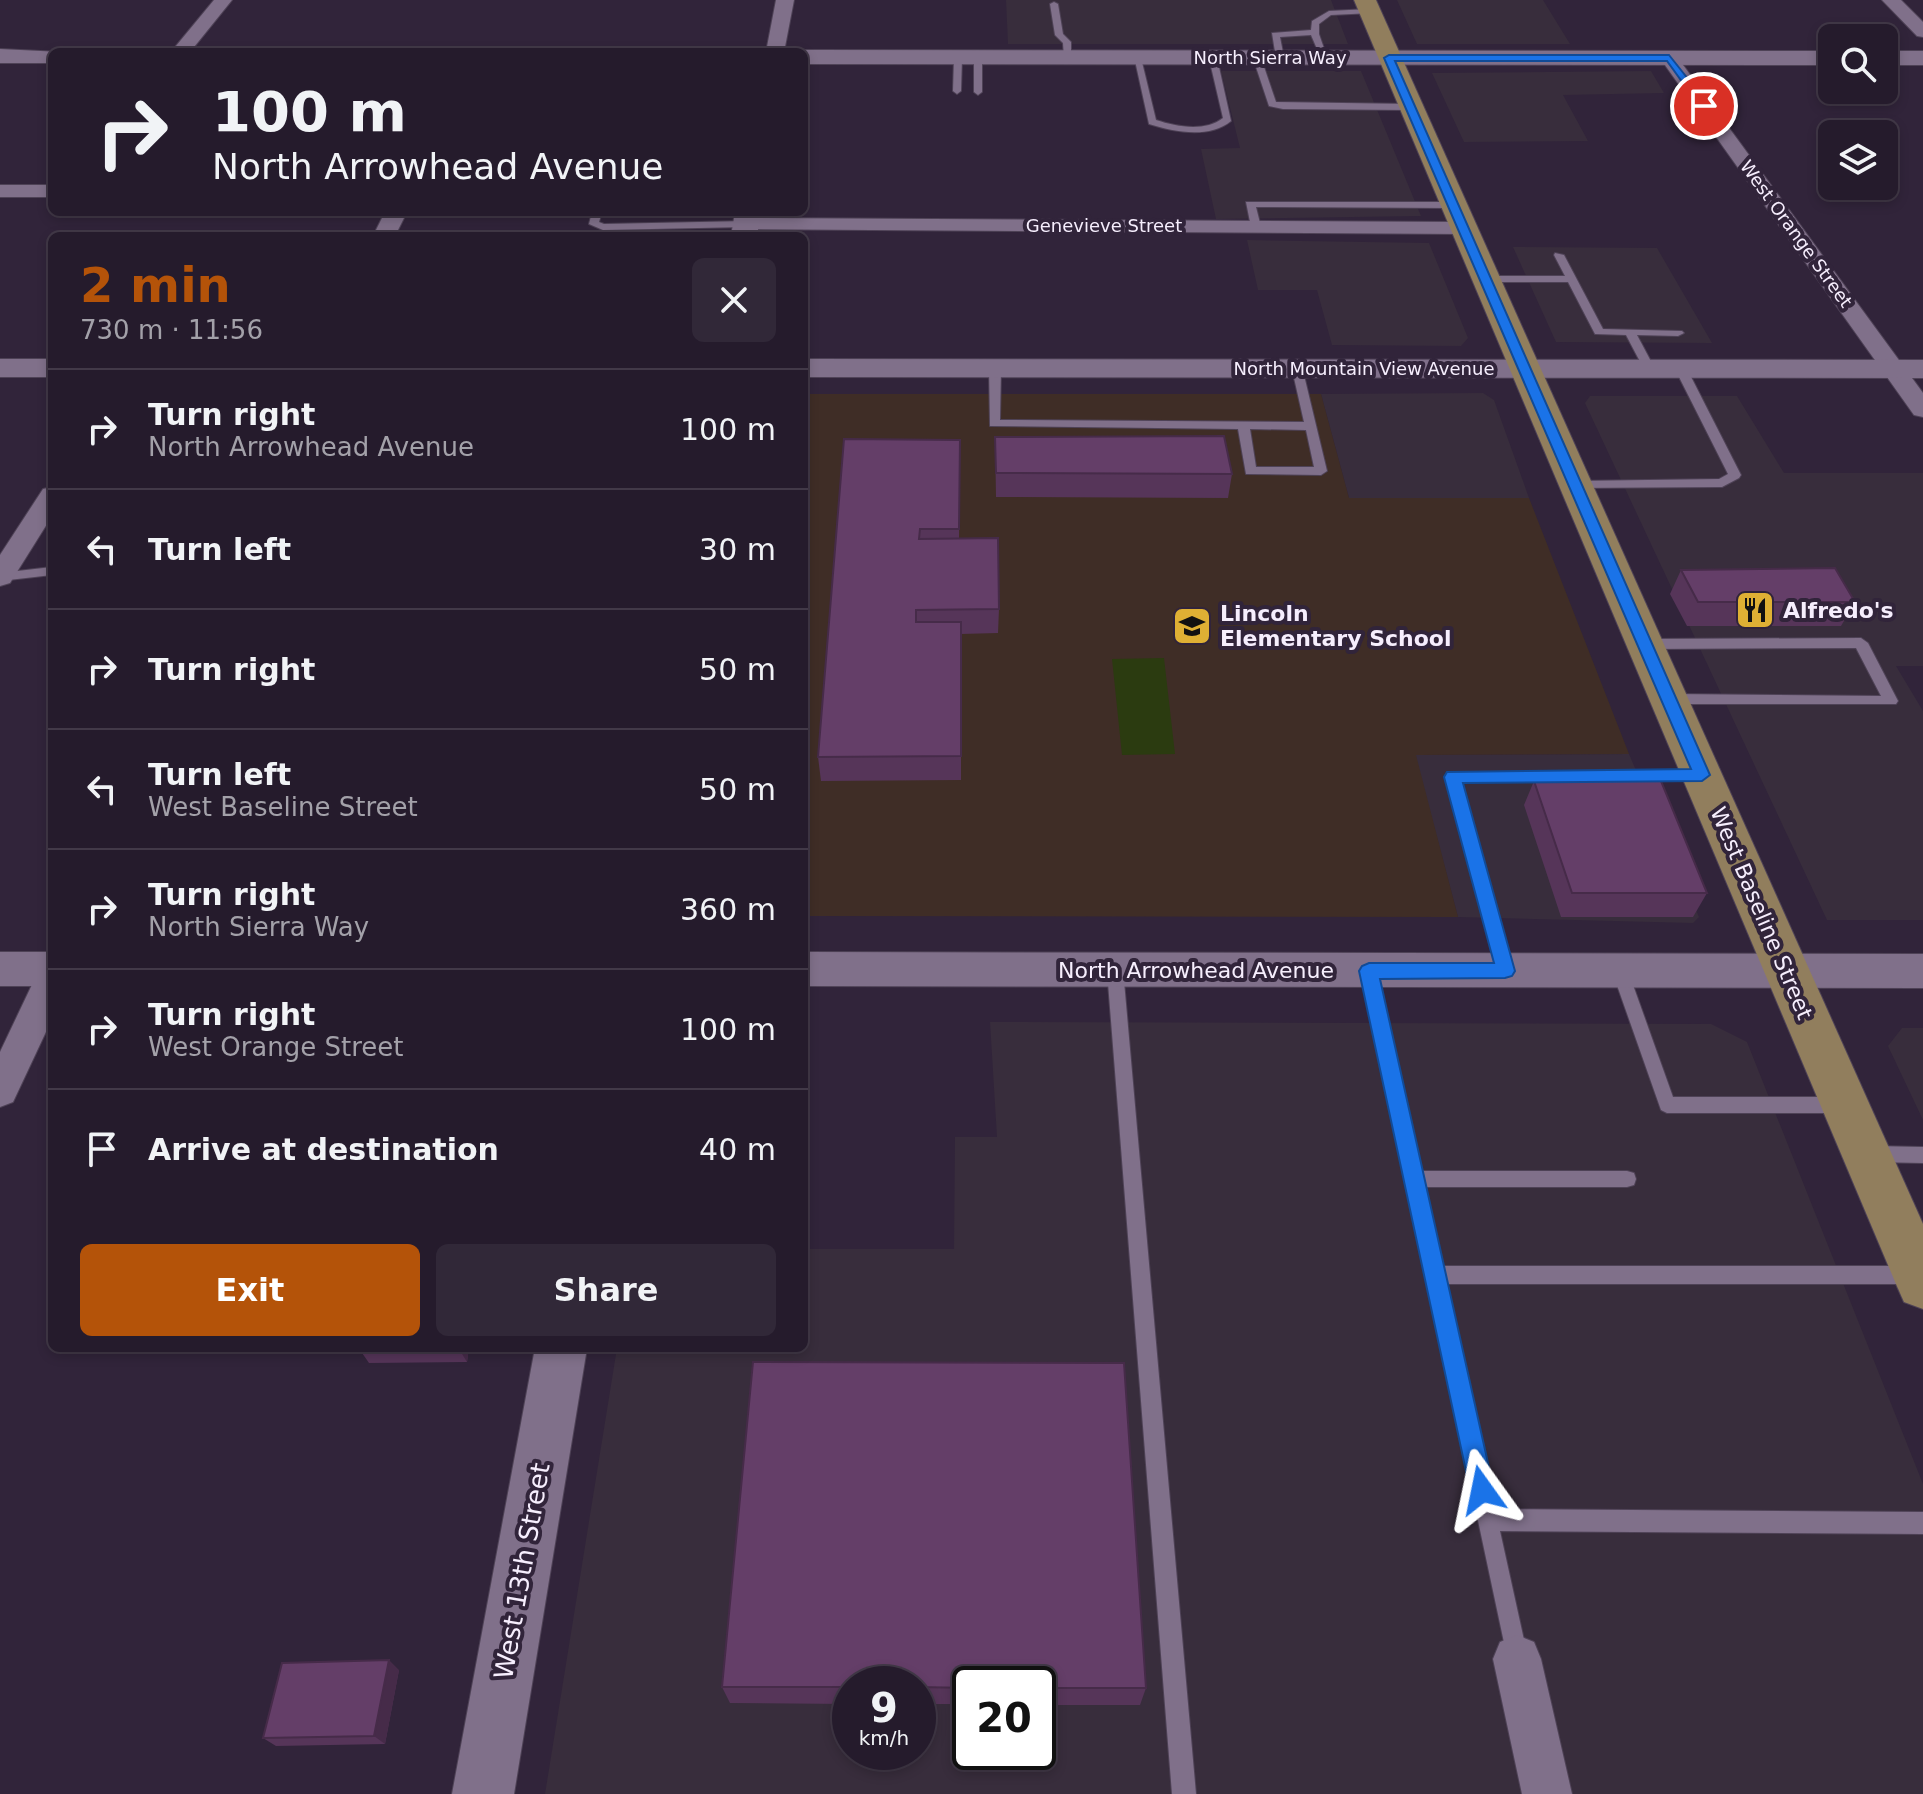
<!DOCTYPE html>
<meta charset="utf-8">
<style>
body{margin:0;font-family:"DejaVu Sans",sans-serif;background:#312838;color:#f1f3f6;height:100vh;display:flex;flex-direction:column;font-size:30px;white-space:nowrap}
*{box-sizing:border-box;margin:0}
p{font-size:26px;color:#a3a1a9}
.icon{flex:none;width:44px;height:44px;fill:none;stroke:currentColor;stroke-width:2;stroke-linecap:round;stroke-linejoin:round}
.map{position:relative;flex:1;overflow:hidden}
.panel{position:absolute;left:48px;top:232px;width:760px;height:1120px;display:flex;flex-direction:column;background:#251b2c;border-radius:12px;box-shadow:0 4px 12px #0003,0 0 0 2px #423948}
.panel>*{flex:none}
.top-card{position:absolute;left:48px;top:48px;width:760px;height:168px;border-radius:12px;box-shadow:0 4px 12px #0003,0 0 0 2px #423948;background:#251b2c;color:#f1f3f6;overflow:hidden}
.tools{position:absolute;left:1818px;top:24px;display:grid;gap:16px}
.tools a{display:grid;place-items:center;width:80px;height:80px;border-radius:12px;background:#251b2c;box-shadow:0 4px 12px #0003,0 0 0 2px #423948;font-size:40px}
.speed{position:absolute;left:832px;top:1666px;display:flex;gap:16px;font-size:40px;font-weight:700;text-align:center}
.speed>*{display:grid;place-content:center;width:104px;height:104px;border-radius:50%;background:#251b2c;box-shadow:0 4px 12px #0003,0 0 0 2px #423948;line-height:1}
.speed small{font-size:20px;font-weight:400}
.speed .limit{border:4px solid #111;border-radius:12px;background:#fff;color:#111}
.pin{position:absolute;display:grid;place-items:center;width:68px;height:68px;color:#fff;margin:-34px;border:4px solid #fff;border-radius:50%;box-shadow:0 2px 8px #0007}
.me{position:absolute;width:88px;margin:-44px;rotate:348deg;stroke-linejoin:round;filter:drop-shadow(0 0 6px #0008)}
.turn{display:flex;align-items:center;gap:28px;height:168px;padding:0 32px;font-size:36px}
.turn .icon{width:104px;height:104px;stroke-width:2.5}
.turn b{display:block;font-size:56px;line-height:68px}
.round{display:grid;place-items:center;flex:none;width:84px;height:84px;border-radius:12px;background:#312838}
.headline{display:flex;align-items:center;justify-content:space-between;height:136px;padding:0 32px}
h1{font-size:48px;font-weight:800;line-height:60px;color:#b45309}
.primary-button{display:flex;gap:16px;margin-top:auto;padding:16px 32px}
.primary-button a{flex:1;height:92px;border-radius:12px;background:#b45309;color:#fff;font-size:32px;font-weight:800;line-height:92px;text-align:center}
.primary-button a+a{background:#312838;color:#f1f3f6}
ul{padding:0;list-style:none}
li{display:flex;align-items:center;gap:24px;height:120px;padding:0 32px;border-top:2px solid #423948}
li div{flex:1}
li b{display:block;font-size:30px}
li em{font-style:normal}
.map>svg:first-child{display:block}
.commercial{fill:#382d3c;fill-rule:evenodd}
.education{fill:#3f2d26}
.green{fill:#2b3b10}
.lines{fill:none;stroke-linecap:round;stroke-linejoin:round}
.service-casing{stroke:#4e4256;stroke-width:2}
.minor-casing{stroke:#4e4256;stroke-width:2}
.tertiary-casing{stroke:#4e4256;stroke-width:2}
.primary-casing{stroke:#4e4256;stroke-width:2}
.service{fill:#80708a;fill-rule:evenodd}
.minor{fill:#80708a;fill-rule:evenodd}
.tertiary{fill:#80708a;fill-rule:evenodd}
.primary{fill:#917e5d;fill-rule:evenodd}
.wall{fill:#563559}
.shaded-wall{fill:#462b49}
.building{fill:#643e68;stroke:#462b49;stroke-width:2}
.route{fill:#1a73e8;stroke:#114b97;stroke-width:2}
.labels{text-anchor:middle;stroke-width:8;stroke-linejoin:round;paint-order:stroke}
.far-street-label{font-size:18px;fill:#f6eefd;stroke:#31243a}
.poi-label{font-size:22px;font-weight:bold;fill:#f6eefd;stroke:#31243a;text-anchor:start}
.street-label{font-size:22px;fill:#f6eefd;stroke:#31243a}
.near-street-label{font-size:26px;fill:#f6eefd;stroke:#31243a}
</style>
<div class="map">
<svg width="1923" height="1794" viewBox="0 0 1923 1794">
<rect width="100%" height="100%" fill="#31243a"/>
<path class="commercial" d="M 1006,0 L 1331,0 L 1348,44 L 1008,44 Z
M 1397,0 L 1543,0 L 1570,44 L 1417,44 Z
M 1221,71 L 1361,71 L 1421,216 L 1216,219 L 1201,149 L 1240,148 Z
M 1651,71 L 1664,93 L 1563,95 L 1588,141 L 1464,142 L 1432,73 Z
M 1247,240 L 1429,243 L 1468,338 L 1461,346 L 1332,345 L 1317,290 L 1258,290 Z
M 1513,247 L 1657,248 L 1712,343 L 1556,342 Z
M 1483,393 L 1494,400 L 1529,498 L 1349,498 L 1321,394 Z
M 1590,396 L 1737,396 L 1784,473 L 1923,473 L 1923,666 L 1896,666 L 1923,711 L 1923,920 L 1827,920 L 1585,403 Z
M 1629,754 L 1699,917 L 1693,923 L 1458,917 L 1415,755 Z
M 990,1022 L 1711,1024 L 1747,1042 L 1923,1484 L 1923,1794 L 545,1794 L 617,1348 L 804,1348 L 804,1249 L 954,1249 L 955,1137 L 997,1137 ZM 850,1684 L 918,1684 L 918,1752 L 850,1752 ZM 970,1684 L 1038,1684 L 1038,1752 L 970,1752 Z
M 1902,1028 L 1923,1028 L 1923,1120 L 1888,1046 Z"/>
<path class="education" d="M 804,394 L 1321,394 L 1349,498 L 1529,498 L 1629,754 L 1416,755 L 1458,917 L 804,916 Z"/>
<path class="green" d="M 1164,658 L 1175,754 L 1122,755 L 1112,659 Z"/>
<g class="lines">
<g class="service-casing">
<path id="service" d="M 1054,2 L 1058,4 L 1063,34 L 1071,42 L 1071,60 L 1064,58 L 1063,43 L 1055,35 L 1050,4 Z
M 1369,9 L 1372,13 L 1331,15 L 1319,24 L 1319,34 L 1328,60 L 1321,58 L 1311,35 L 1280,37 L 1284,58 L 1280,61 L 1276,58 L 1272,33 L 1311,30 L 1312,21 L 1329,11 Z
M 958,55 L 962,58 L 961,91 L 957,94 L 953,91 L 954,58 Z
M 978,55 L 982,58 L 982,92 L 978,95 L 974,92 L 974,58 Z
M 1213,55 L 1217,58 L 1231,121 C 1209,139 1174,132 1149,124 L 1134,56 L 1141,58 L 1156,120 C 1177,127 1205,132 1223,118 L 1209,58 Z
M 1257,55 L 1261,58 L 1276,102 L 1410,104 L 1415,107 L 1410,110 L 1283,109 L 1269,106 L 1253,58 Z
M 1246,202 L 1453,202 L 1458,205 L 1453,208 L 1256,207 L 1261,227 L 1256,230 L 1251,227 Z
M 592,212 L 602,212 L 599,222 L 604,224 L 746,221 L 751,224 L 746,227 L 603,230 L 589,224 Z
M 1555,253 L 1564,255 L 1603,329 L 1682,331 L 1684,333 L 1678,336 L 1637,335 L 1655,369 L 1653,371 L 1645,371 L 1626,335 L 1595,334 L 1568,282 L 1485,282 L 1480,279 L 1485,276 L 1565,276 L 1554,255 Z
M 995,366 L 1001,369 L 1000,420 L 1304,422 L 1292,369 L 1302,367 L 1327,471 L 1321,475 L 1246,474 L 1238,429 L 990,426 L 989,369 ZM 1250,429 L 1306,430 L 1314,467 L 1256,467 Z
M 1681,366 L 1687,369 L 1741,475 L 1739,478 L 1722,487 L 1571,488 L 1571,482 L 1575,481 L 1719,479 L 1728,474 L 1675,369 Z
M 52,567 L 52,575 L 0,581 L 0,573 Z
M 1861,638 L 1868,643 L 1898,701 L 1896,704 L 1670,704 L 1663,699 L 1670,694 L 1881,696 L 1856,648 L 1644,649 L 1637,644 L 1644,639 Z
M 1700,770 L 1707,775 L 1700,780 L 1462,782 L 1513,971 L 1511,976 L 1499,976 L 1446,777 L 1448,773 Z
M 1115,963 L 1121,965 L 1123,970 L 1196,1794 L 1172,1794 L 1107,970 L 1109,965 Z
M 1369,964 L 1375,966 L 1377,971 L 1421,1171 L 1627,1171 L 1634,1173 L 1636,1179 L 1634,1185 L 1627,1187 L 1425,1187 L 1442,1266 L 1913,1266 L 1920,1269 L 1923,1275 L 1920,1281 L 1913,1284 L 1446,1284 L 1496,1509 L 1923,1512 L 1923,1534 L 1500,1531 L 1528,1658 L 1525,1666 L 1517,1669 L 1509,1666 L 1361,971 L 1363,966 Z
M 1620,964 L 1626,966 L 1628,971 L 1673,1097 L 1839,1097 L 1845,1100 L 1848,1105 L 1845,1110 L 1839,1113 L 1667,1113 L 1661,1110 L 1612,971 L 1614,966 Z
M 1873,1146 L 1923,1147 L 1923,1163 L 1873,1162 L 1867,1160 L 1864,1154 L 1867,1148 Z"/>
</g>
<g class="minor-casing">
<path id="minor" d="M 214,0 L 232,0 L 190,52 L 171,52 Z
M 776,0 L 794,0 L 784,52 L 766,52 Z
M 1882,0 L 1901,0 L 1923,22 L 1923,37 L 1917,36 Z
M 1669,52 L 1675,54 L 1923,393 L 1923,417 L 1914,415 L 1660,58 Z
M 0,185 L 52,185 L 52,197 L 0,197 Z
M 385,212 L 407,212 L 395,236 L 373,236 Z
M 746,218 L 1463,222 L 1474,228 L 1463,234 L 738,229 L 735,224 L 738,219 Z
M 52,487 L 52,516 L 10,583 L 0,586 L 0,555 L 43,489 Z
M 52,966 L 52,1019 L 13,1102 L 0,1107 L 0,1052 L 39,970 Z
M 1517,1635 L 1534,1642 L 1541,1659 L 1572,1794 L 1522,1794 L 1493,1659 L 1500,1642 Z"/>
</g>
<g class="tertiary-casing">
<path id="tertiary" d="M 0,49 L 61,52 L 52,52 L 52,63 L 0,63 Z
M 804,50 L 1832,51 L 1832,65 L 804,64 L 804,52 L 797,52 Z
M 1884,51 L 1923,51 L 1923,65 L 1884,65 Z
M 735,212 L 761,212 L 757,236 L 731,236 Z
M 0,359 L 52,359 L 52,377 L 0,377 Z
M 804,359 L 1923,360 L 1923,378 L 804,377 Z
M 0,952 L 52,952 L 52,986 L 0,986 Z
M 804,952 L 1923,954 L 1923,988 L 804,986 Z
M 535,1348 L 587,1348 L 514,1794 L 452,1794 Z"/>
</g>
<g class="primary-casing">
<path id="primary" d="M 1354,0 L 1376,0 L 1923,1224 L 1923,1309 L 1904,1302 L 1896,1284 Z"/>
</g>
<use href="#service" class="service"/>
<use href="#minor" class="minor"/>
<use href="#tertiary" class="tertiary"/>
<use href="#primary" class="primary"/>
</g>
<path class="wall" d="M 995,437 L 1232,474 L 1228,498 L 996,497 Z
M 960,440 L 959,539 L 999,609 L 998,633 L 961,634 L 961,780 L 821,781 L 818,757 Z
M 1681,570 L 1855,602 L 1841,626 L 1687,626 L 1670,594 Z
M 1534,781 L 1707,893 L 1693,917 L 1561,917 L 1524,805 Z
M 360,1348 L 469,1348 L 467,1362 L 369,1363 L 360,1350 Z
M 753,1362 L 1124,1363 L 1146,1688 L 1140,1705 L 1038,1705 L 1038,1684 L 970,1684 L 970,1704 L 918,1704 L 918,1684 L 850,1684 L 850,1704 L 730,1703 L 722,1687 Z
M 399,1670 L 385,1744 L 276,1746 L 263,1738 Z"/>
<path class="shaded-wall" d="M 459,1348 L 469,1348 L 467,1362 L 459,1349 Z
M 389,1660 L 399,1670 L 385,1744 L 374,1736 Z"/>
<path class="building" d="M 1224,436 L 1232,474 L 996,473 L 995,437 Z
M 844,439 L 960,440 L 959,529 L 920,529 L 919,539 L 998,538 L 999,609 L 916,610 L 916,622 L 961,622 L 961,756 L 818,757 Z
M 1835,568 L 1855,602 L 1698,602 L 1681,570 Z
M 1534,781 L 1661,781 L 1707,893 L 1572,893 Z
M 360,1348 L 459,1348 L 360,1350 Z
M 753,1362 L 1124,1363 L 1146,1688 L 1038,1688 L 1038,1684 L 970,1684 L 970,1688 L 918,1687 L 918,1684 L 850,1684 L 850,1687 L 722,1687 Z
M 389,1660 L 374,1736 L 263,1738 L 282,1663 Z"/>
<path class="route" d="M 1669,55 L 1708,104 L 1708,108 L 1701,108 L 1667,61 L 1395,61 L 1710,775 L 1702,781 L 1463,783 L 1515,971 L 1512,976 L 1505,978 L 1380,979 L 1494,1490 L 1490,1499 L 1482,1502 L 1473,1499 L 1470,1490 L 1359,971 L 1362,966 L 1369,963 L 1494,963 L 1444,777 L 1447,772 L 1691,769 L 1384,58 L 1389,55 Z"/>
<defs>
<g id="restaurant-square" transform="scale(2)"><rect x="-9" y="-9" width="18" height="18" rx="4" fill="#dfb034" stroke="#31243a"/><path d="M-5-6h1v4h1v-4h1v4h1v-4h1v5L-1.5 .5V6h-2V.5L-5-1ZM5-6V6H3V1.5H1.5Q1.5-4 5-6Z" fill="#111"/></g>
<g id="school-square" transform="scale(2)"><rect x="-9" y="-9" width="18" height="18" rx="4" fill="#dfb034" stroke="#31243a"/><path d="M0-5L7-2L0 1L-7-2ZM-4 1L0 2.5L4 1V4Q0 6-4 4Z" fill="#111"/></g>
</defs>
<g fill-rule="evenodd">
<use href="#restaurant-square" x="1755" y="610"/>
<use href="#school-square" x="1192" y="626"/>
</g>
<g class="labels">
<g class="far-street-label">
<text x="1270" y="64">North Sierra Way</text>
<text x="1104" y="232">Genevieve Street</text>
<text transform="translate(1796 234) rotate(54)" y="6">West Orange Street</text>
<text x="1364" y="375">North Mountain View Avenue</text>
</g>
<g class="poi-label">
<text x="1783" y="618">Alfredo's</text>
<text x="1220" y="621">Lincoln<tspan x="1220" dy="25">Elementary School</tspan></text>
</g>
<g class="street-label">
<text transform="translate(1762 913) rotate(67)" y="8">West Baseline Street</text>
<text x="1196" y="978">North Arrowhead Avenue</text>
</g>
<g class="near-street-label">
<text transform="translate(522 1571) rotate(-80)" y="9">West 13th Street</text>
</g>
</g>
</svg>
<div class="tools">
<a><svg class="icon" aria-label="search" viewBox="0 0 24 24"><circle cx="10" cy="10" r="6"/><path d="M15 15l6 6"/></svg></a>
<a><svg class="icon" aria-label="layers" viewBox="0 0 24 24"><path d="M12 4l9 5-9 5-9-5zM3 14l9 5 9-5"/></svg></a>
</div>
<div class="speed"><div>9<small>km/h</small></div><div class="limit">20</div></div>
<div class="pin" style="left:1704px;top:106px;background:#d93025"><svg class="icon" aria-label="arrive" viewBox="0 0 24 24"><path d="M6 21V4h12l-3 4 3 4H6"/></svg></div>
<svg class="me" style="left:1482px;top:1490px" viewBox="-20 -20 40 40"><path d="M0-17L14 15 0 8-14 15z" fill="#1a73e8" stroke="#fff" stroke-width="4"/></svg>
<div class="top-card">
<div class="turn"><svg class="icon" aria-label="right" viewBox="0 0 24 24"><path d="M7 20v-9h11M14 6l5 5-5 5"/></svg><div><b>100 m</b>North Arrowhead Avenue</div></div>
</div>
<section class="panel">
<div class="headline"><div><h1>2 min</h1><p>730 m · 11:56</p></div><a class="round"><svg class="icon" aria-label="close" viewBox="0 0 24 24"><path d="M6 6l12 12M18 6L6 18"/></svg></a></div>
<ul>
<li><svg class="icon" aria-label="right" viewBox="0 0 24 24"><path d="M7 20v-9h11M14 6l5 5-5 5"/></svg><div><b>Turn right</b><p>North Arrowhead Avenue</p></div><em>100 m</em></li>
<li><svg class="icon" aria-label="left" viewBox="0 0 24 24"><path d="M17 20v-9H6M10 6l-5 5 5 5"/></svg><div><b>Turn left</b></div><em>30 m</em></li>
<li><svg class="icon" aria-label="right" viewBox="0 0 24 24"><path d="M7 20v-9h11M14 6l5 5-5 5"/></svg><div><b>Turn right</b></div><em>50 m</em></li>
<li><svg class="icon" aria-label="left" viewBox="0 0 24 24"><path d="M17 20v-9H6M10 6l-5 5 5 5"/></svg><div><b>Turn left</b><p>West Baseline Street</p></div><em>50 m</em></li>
<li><svg class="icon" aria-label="right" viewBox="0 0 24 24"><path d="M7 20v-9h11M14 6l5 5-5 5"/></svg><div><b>Turn right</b><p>North Sierra Way</p></div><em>360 m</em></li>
<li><svg class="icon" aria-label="right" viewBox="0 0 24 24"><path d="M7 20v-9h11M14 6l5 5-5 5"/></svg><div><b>Turn right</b><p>West Orange Street</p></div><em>100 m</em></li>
<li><svg class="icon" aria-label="arrive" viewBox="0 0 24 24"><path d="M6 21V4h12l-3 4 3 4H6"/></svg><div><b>Arrive at destination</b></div><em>40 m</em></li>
</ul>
<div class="primary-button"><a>Exit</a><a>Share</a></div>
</section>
</div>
